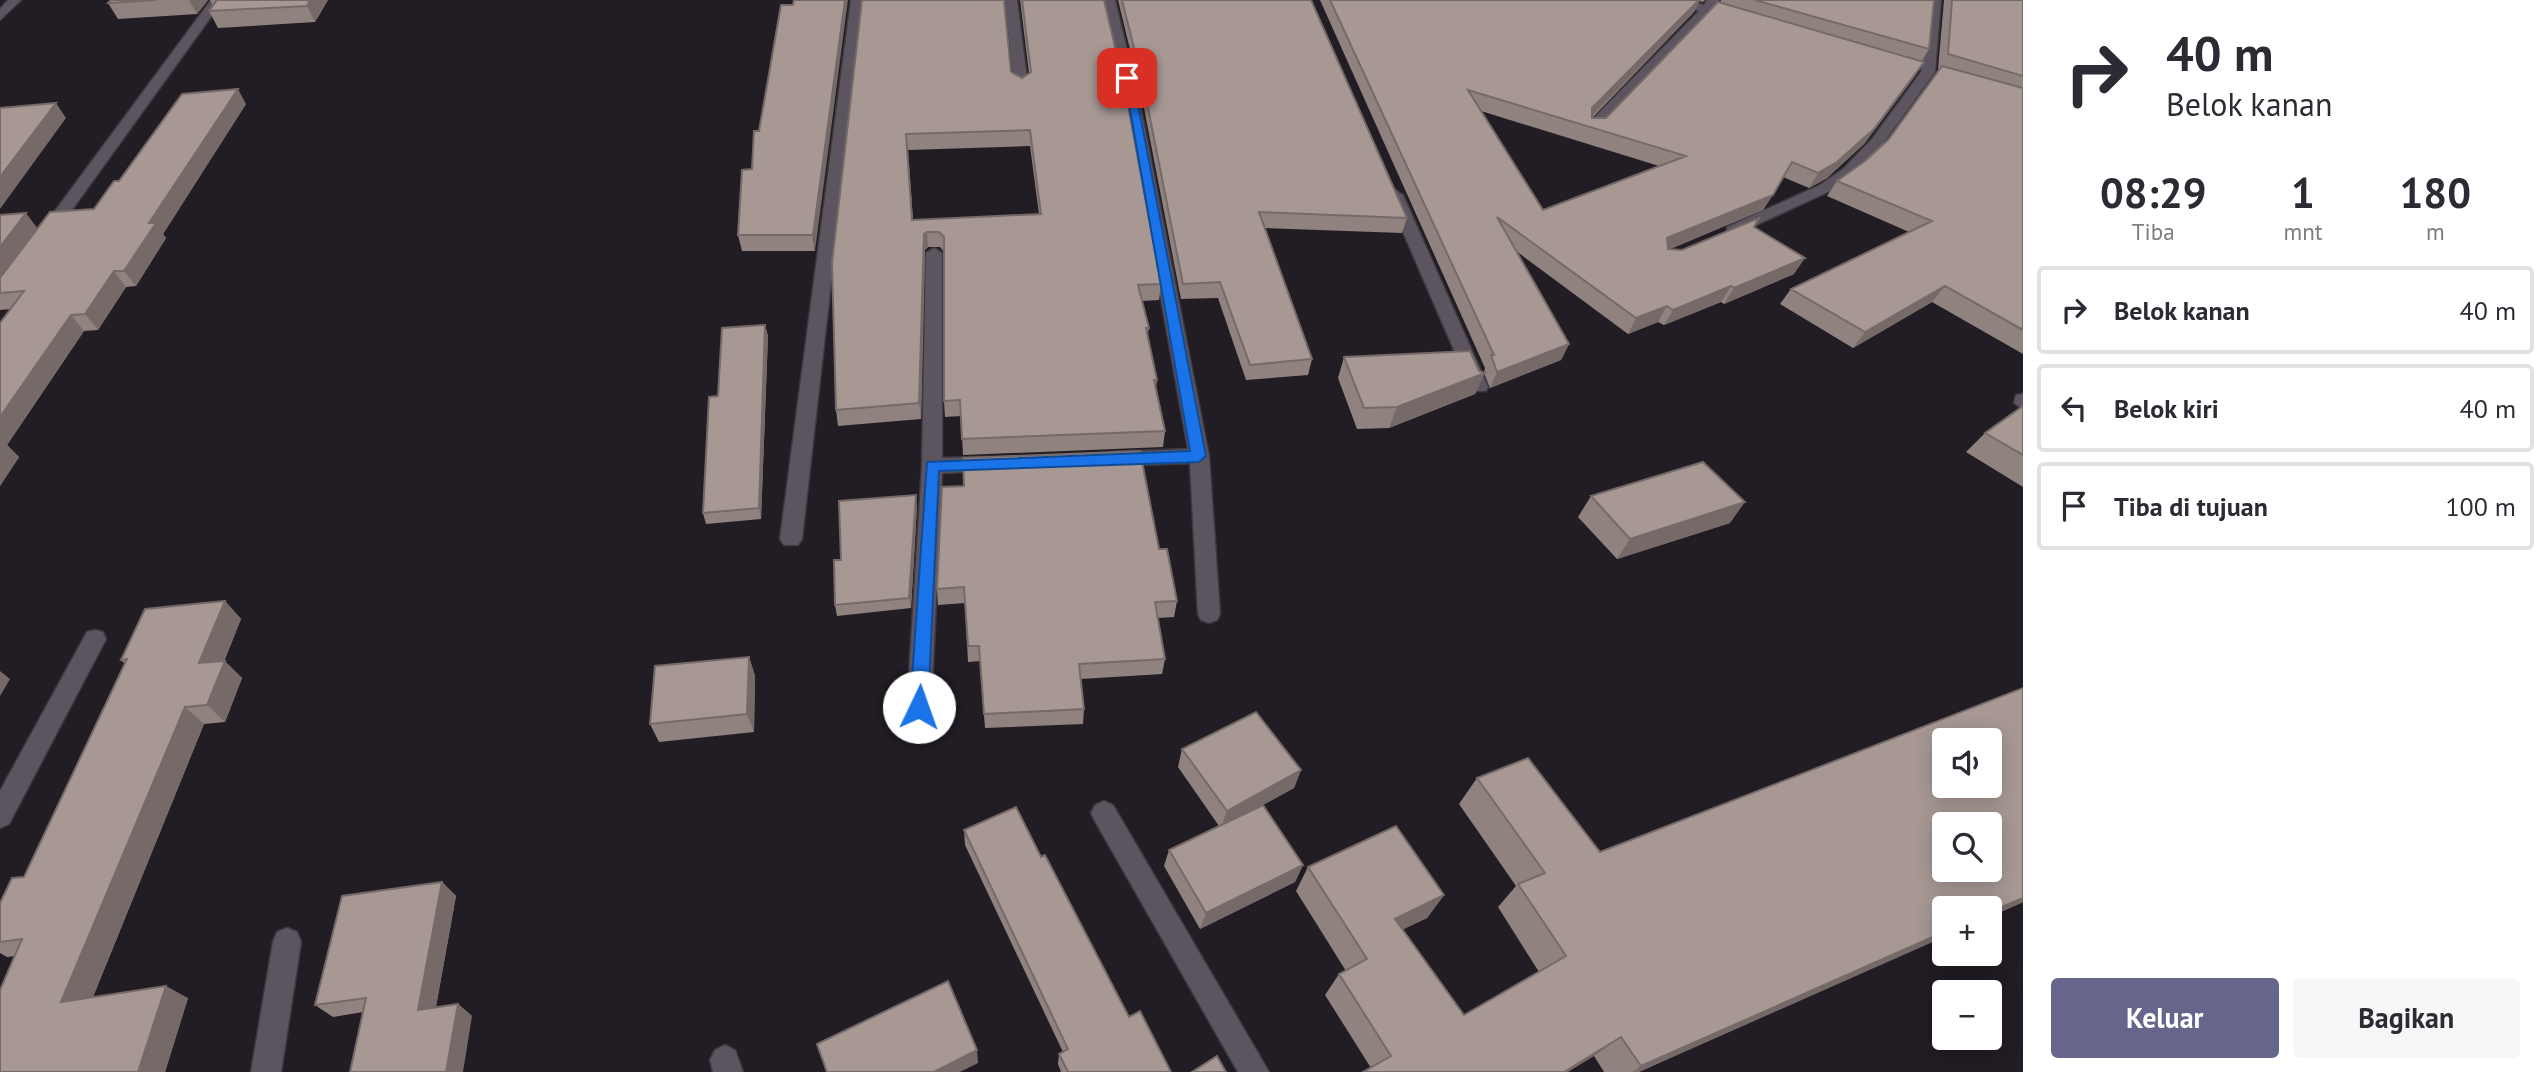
<!DOCTYPE html>
<html lang="id">
<meta charset="utf-8">
<style>
body{margin:0;font-family:"PT Sans",sans-serif;background:#f7f7f7;color:#2b2b33;height:100vh;display:flex;flex-direction:column;font-size:26px;white-space:nowrap}
*{box-sizing:border-box;margin:0}
p{font-size:23px;color:#7c7c81}
.icon{flex:none;width:38px;height:38px;fill:none;stroke:currentColor;stroke-width:2;stroke-linecap:round;stroke-linejoin:round}
.map{position:relative;flex:1;overflow:hidden}
.panel{display:flex;flex-direction:column;background:#fff;width:525px}
.panel>*{flex:none}
.guide{background:#fff;color:#2b2b33;overflow:hidden}
.fabs{position:absolute;left:1932px;top:728px;display:grid;gap:14px}
.fabs a{display:grid;place-items:center;width:70px;height:70px;border-radius:7px;background:#fff;box-shadow:0 4px 18px #0003;font-size:35px}
.pin{position:absolute;display:grid;place-items:center;width:60px;height:60px;color:#fff;margin:-30px;border-radius:14px;box-shadow:0 4px 10px #0006}
.me{position:absolute;width:77px;margin:-38px;rotate:3deg;stroke-linejoin:round;filter:drop-shadow(0 0 5px #0008)}
.turn{display:flex;align-items:center;gap:24px;height:147px;padding:0 28px;font-size:32px}
.turn .icon{width:91px;height:91px;stroke-width:2.5}
.turn b{display:block;font-size:49px;line-height:60px}
.eta{display:flex;justify-content:space-evenly;align-items:center;height:119px;text-align:center}
.eta b{font-size:42px;font-weight:700;line-height:49px}
.button{display:flex;gap:14px;margin-top:auto;padding:14px 28px}
.button a{flex:1;height:80px;border-radius:7px;background:#66668d;color:#fff;font-size:28px;font-weight:700;line-height:80px;text-align:center}
.button a+a{background:#f7f7f7;color:#2b2b33}
ul{padding:0;list-style:none}
li{display:flex;align-items:center;gap:21px;height:88px;margin:0 14px 10px;padding:0 14px;border:4px solid #e1e1e2;border-radius:7px}
li div{flex:1}
li b{display:block;font-size:26px}
li em{font-style:normal}
main{display:flex;flex:1;min-height:0}
.map>svg:first-child{display:block}
.lines{fill:none;stroke-linecap:round;stroke-linejoin:round}
.minor-casing{stroke:#3d383f;stroke-width:3}
.minor{fill:#5c555f;fill-rule:evenodd}
.wall{fill:#90837f;fill-rule:evenodd}
.shaded-wall{fill:#756a68}
.building{fill:#a79894;stroke:#756a68;stroke-width:2;fill-rule:evenodd}
.route{fill:#1a73e8;stroke:#114b97;stroke-width:2}
</style>
<main>
<div class="map">
<svg width="2023" height="1072" viewBox="0 0 2023 1072">
<rect width="100%" height="100%" fill="#221c24"/>
<g class="lines">
<g class="minor-casing">
<path id="minor" d="M 8,0 L 21,0 L 0,20 L 0,9 Z
M 211,0 L 223,0 L 53,236 L 41,236 L 41,230 Z
M 851,0 L 863,0 L 802,539 L 798,545 L 784,545 L 780,539 Z
M 1005,0 L 1017,0 L 1028,87 L 1021,91 L 1014,87 Z
M 1103,0 L 1115,0 L 1140,104 L 1209,456 L 1220,614 L 1217,620 L 1209,623 L 1201,620 L 1198,614 L 1190,463 L 1113,466 L 1103,459 L 1113,452 L 1188,449 L 1126,104 Z
M 1667,0 L 1686,0 L 1704,5 L 1707,0 L 1719,0 L 1714,8 L 1741,18 L 1735,22 L 1710,15 L 1597,131 L 1587,131 L 1587,125 L 1699,11 Z
M 1929,0 L 1941,0 L 1935,72 L 1882,145 L 1853,175 L 1830,191 L 1739,233 L 1727,233 L 1727,227 L 1820,185 L 1843,169 L 1872,139 L 1921,72 Z
M 1395,190 L 1403,195 L 1488,387 L 1486,391 L 1472,391 L 1470,387 L 1387,195 Z
M 934,248 L 942,253 L 942,458 L 989,457 L 999,464 L 989,471 L 942,473 L 931,707 L 927,714 L 919,717 L 911,714 L 907,707 L 922,466 L 926,253 Z
M 2023,394 L 2023,409 L 2014,403 L 2016,395 Z
M 95,630 L 103,632 L 106,639 L 9,824 L 0,828 L 0,791 L 87,632 Z
M 1104,801 L 1113,805 L 1269,1072 L 1238,1072 L 1095,821 L 1091,813 L 1095,805 Z
M 287,928 L 297,932 L 301,942 L 281,1072 L 251,1072 L 273,942 L 277,932 Z
M 725,1045 L 735,1050 L 743,1072 L 713,1072 L 710,1060 L 715,1050 Z"/>
</g>
<use href="#minor" class="minor"/>
</g>
<path class="wall" d="M 111,0 L 208,0 L 197,14 L 118,19 L 108,3 Z
M 210,0 L 328,0 L 315,22 L 218,28 L 209,11 L 213,6 Z
M 862,0 L 1022,78 L 1029,73 L 1020,0 L 1104,0 L 1161,284 L 1159,300 L 1142,301 L 1149,328 L 1147,337 L 1157,380 L 1156,388 L 1165,431 L 1163,447 L 963,455 L 961,416 L 945,417 L 944,401 L 944,252 L 940,247 L 928,247 L 925,250 L 921,419 L 838,426 L 836,410 ZM 1030,146 L 1039,214 L 913,220 L 908,150 Z
M 1118,0 L 1311,0 L 1407,218 L 1402,233 L 1265,228 L 1312,359 L 1308,375 L 1246,380 L 1218,298 L 1181,299 L 1143,103 Z
M 1320,0 L 1705,0 L 1703,2 L 1699,1 L 1694,12 L 1592,118 L 1606,118 L 1720,3 L 1721,0 L 1934,0 L 1929,49 L 1922,61 L 1924,62 L 1915,76 L 1864,144 L 1827,178 L 1809,188 L 1783,177 L 1763,210 L 1669,249 L 1682,250 L 1754,227 L 1794,274 L 1724,304 L 1721,302 L 1664,325 L 1658,322 L 1628,334 L 1516,251 L 1569,344 L 1561,360 L 1490,388 L 1484,373 L 1475,394 L 1389,428 L 1357,429 L 1338,378 L 1344,357 L 1484,373 L 1485,368 ZM 1481,111 L 1659,166 L 1543,210 Z
M 1944,0 L 2023,0 L 2023,354 L 1932,302 L 1853,348 L 1780,304 L 1791,289 L 1909,232 L 1827,196 L 1837,181 L 1865,161 L 1888,140 L 1939,70 L 1938,69 Z
M 781,5 L 815,251 L 742,251 L 738,235 L 752,169 Z
M 246,104 L 163,234 L 166,238 L 136,286 L 126,287 L 98,330 L 84,331 L 7,445 L 19,457 L 0,486 L 0,323 L 11,309 L 0,310 L 0,215 L 38,228 L 94,209 L 119,181 Z
M 765,325 L 768,336 L 761,519 L 706,524 L 703,513 L 718,396 Z
M 2023,406 L 2023,487 L 1966,452 L 1985,433 Z
M 1591,496 L 1730,523 L 1617,559 L 1578,517 Z
M 917,506 L 911,608 L 837,616 L 835,605 L 841,560 Z
M 1159,549 L 1177,601 L 1174,617 L 1158,618 L 1165,659 L 1162,674 L 1081,679 L 1084,709 L 1083,724 L 985,728 L 980,661 L 968,662 L 965,603 L 938,605 L 937,589 Z
M 225,601 L 241,619 L 224,661 L 242,678 L 225,722 L 204,724 L 93,997 L 188,998 L 165,1072 L 0,1072 L 15,956 L 7,957 L 0,953 L 0,903 L 24,877 L 125,664 L 121,660 Z
M 749,657 L 755,676 L 754,732 L 659,742 L 650,724 Z
M 2023,688 L 2023,902 L 1990,917 L 1990,908 L 1639,1072 L 1604,1072 L 1594,1056 L 1371,1068 L 1325,995 L 1339,974 L 1346,971 L 1296,891 L 1308,867 L 1444,895 L 1427,918 L 1403,929 L 1464,1015 L 1539,972 L 1498,907 L 1516,886 L 1459,804 L 1477,778 L 1600,852 Z
M 1182,749 L 1301,770 L 1294,788 L 1261,806 L 1303,865 L 1295,882 L 1200,929 L 1164,866 L 1169,850 L 1219,826 L 1178,767 Z
M 964,830 L 1041,857 L 1129,1017 L 1171,1072 L 1061,1072 L 1058,1064 L 1059,1054 L 1063,1052 L 965,845 Z
M 442,882 L 456,896 L 436,1007 L 458,1004 L 472,1016 L 363,1012 L 333,1017 L 315,1005 Z"/>
<path class="shaded-wall" d="M 189,0 L 208,0 L 197,14 Z
M 310,0 L 328,0 L 315,22 L 307,6 Z
M 845,0 L 848,0 L 815,251 L 813,235 Z
M 1699,0 L 1700,0 L 1694,12 L 1585,123 L 1592,108 Z
M 1924,62 L 1915,76 L 1864,144 L 1827,178 L 1809,188 L 1818,173 Z
M 238,89 L 246,104 L 163,234 L 166,238 L 136,286 L 124,271 L 149,223 Z
M 56,103 L 66,118 L 0,209 L 0,177 Z
M 1773,195 L 1763,210 L 1659,254 L 1667,238 Z
M 26,213 L 38,229 L 0,281 L 0,247 Z
M 927,232 L 928,247 L 925,250 L 921,419 L 919,403 L 924,234 Z
M 1805,258 L 1794,274 L 1724,304 L 1734,288 Z
M 114,271 L 126,287 L 98,330 L 85,314 Z
M 1731,286 L 1721,302 L 1664,325 L 1673,310 Z
M 1945,286 L 1932,302 L 1853,348 L 1865,332 Z
M 1667,306 L 1658,322 L 1628,334 L 1636,318 Z
M 71,315 L 84,331 L 7,445 L 19,457 L 0,486 L 0,417 Z
M 765,325 L 768,336 L 761,519 L 759,508 Z
M 1569,344 L 1561,360 L 1490,388 L 1497,372 Z
M 1485,373 L 1475,394 L 1389,428 L 1397,407 Z
M 916,495 L 917,506 L 911,608 L 909,598 Z
M 1745,502 L 1730,523 L 1617,559 L 1630,539 Z
M 225,601 L 241,619 L 217,680 L 199,663 Z
M 749,657 L 755,676 L 754,732 L 747,714 Z
M 225,661 L 242,678 L 225,722 L 207,705 Z
M 0,671 L 10,679 L 0,696 Z
M 185,707 L 204,724 L 86,1014 L 61,1002 Z
M 1301,770 L 1294,788 L 1221,828 L 1227,811 Z
M 1303,865 L 1295,882 L 1200,929 L 1206,913 Z
M 442,882 L 456,896 L 433,1022 L 418,1010 Z
M 1444,895 L 1427,918 L 1379,941 L 1395,919 Z
M 2023,898 L 2023,902 L 1990,917 L 1990,912 Z
M 1944,932 L 1944,937 L 1639,1072 L 1632,1072 L 1641,1066 Z
M 166,986 L 188,998 L 165,1072 L 138,1072 Z
M 458,1004 L 472,1016 L 463,1072 L 446,1072 Z
M 1621,1037 L 1594,1056 L 1568,1072 L 1564,1072 Z
M 977,1050 L 978,1063 L 960,1072 L 934,1072 Z"/>
<path class="building" d="M 111,0 L 156,0 L 108,3 Z
M 217,0 L 310,0 L 307,6 L 209,11 Z
M 794,0 L 845,0 L 813,235 L 738,235 L 742,170 L 752,169 L 754,131 L 759,131 L 781,5 L 793,5 Z
M 862,0 L 1004,0 L 1011,72 L 1022,78 L 1031,72 L 1022,0 L 1104,0 L 1125,89 L 1161,284 L 1138,285 L 1149,328 L 1146,328 L 1157,380 L 1154,380 L 1165,431 L 962,439 L 960,400 L 944,401 L 944,237 L 939,232 L 927,232 L 924,234 L 919,403 L 836,410 L 832,263 ZM 1030,130 L 1041,214 L 912,220 L 906,134 Z
M 1122,0 L 1311,0 L 1407,218 L 1259,212 L 1312,359 L 1250,365 L 1220,282 L 1183,284 L 1144,88 Z
M 1330,0 L 1699,0 L 1592,108 L 1592,118 L 1606,118 L 1718,2 L 1924,62 L 1874,129 L 1837,162 L 1818,173 L 1792,162 L 1773,195 L 1667,238 L 1668,249 L 1682,250 L 1759,218 L 1754,227 L 1805,258 L 1734,288 L 1731,286 L 1673,310 L 1667,306 L 1636,318 L 1497,217 L 1569,344 L 1497,372 L 1491,355 L 1494,355 ZM 1468,90 L 1686,156 L 1543,210 Z
M 1755,0 L 1934,0 L 1929,49 Z
M 1952,0 L 2023,0 L 2023,76 L 1948,54 Z
M 1942,66 L 2023,88 L 2023,330 L 1945,286 L 1865,332 L 1791,289 L 1932,221 L 1837,181 L 1865,161 L 1888,140 Z
M 238,89 L 149,223 L 156,223 L 124,271 L 114,271 L 85,314 L 71,315 L 0,417 L 0,323 L 24,291 L 0,293 L 0,278 L 50,212 L 94,209 L 114,181 L 119,181 L 182,94 Z
M 56,103 L 0,177 L 0,108 Z
M 26,213 L 0,247 L 0,215 Z
M 765,325 L 759,508 L 703,513 L 709,397 L 718,396 L 722,328 Z
M 1470,351 L 1479,371 L 1485,373 L 1397,407 L 1364,408 L 1344,357 Z
M 2023,406 L 2023,455 L 1985,433 Z
M 1140,451 L 1159,549 L 1167,549 L 1177,601 L 1155,602 L 1165,659 L 1079,664 L 1084,709 L 984,714 L 979,646 L 968,646 L 964,587 L 937,589 L 942,487 L 964,486 L 963,458 Z
M 1703,462 L 1745,502 L 1630,539 L 1591,496 Z
M 916,495 L 909,598 L 835,605 L 834,560 L 841,560 L 839,501 Z
M 225,601 L 199,663 L 225,661 L 207,705 L 185,707 L 61,1002 L 166,986 L 138,1072 L 0,1072 L 0,990 L 22,939 L 0,942 L 0,903 L 12,878 L 24,877 L 127,659 L 121,660 L 145,609 Z
M 749,657 L 747,714 L 650,724 L 655,666 Z
M 2023,688 L 2023,898 L 1990,912 L 1990,908 L 1944,908 L 1944,932 L 1641,1066 L 1621,1037 L 1564,1072 L 1363,1072 L 1391,1056 L 1339,974 L 1367,959 L 1308,867 L 1396,826 L 1444,895 L 1395,919 L 1464,1015 L 1566,956 L 1518,884 L 1545,873 L 1477,778 L 1528,758 L 1600,852 ZM 1944,740 L 1990,740 L 1990,786 L 1944,786 ZM 1944,824 L 1990,824 L 1990,870 L 1944,870 Z
M 1256,712 L 1301,770 L 1227,811 L 1182,749 Z
M 1263,805 L 1303,865 L 1206,913 L 1169,850 Z
M 1016,807 L 1041,857 L 1045,855 L 1129,1017 L 1140,1011 L 1171,1072 L 1068,1072 L 1059,1054 L 1068,1049 L 964,830 Z
M 442,882 L 418,1010 L 458,1004 L 446,1072 L 350,1072 L 366,998 L 315,1005 L 342,896 Z
M 948,981 L 977,1050 L 934,1072 L 827,1072 L 817,1044 Z
M 1217,1056 L 1226,1072 L 1192,1072 Z"/>
<path class="route" d="M 1124,76 L 1133,78 L 1206,456 L 1199,462 L 939,471 L 928,707 L 919,715 L 910,707 L 927,462 L 1190,451 Z"/>
</svg>
<div class="fabs">
<a><svg class="icon" aria-label="sound" viewBox="0 0 24 24"><path d="M4 9h4l5-4v14l-5-4H4zM17 9q2 3 0 6"/></svg></a>
<a><svg class="icon" aria-label="search" viewBox="0 0 24 24"><circle cx="10" cy="10" r="6"/><path d="M15 15l6 6"/></svg></a>
<a>+</a>
<a>−</a>
</div>
<div class="pin" style="left:1127px;top:78px;background:#d93025"><svg class="icon" aria-label="arrive" viewBox="0 0 24 24"><path d="M6 21V4h12l-3 4 3 4H6"/></svg></div>
<svg class="me" style="left:919px;top:707px" viewBox="-20 -20 40 40"><circle r="19" fill="#fff"/><path d="M0-13L10 11 0 6-10 11z" fill="#1a73e8"/></svg>
</div>
<section class="panel">
<div class="guide">
<div class="turn"><svg class="icon" aria-label="right" viewBox="0 0 24 24"><path d="M7 20v-9h11M14 6l5 5-5 5"/></svg><div><b>40 m</b>Belok kanan</div></div>
</div>
<div class="eta">
<div><b>08:29</b><p>Tiba</p></div>
<div><b>1</b><p>mnt</p></div>
<div><b>180</b><p>m</p></div>
</div>
<ul>
<li><svg class="icon" aria-label="right" viewBox="0 0 24 24"><path d="M7 20v-9h11M14 6l5 5-5 5"/></svg><div><b>Belok kanan</b></div><em>40 m</em></li>
<li><svg class="icon" aria-label="left" viewBox="0 0 24 24"><path d="M17 20v-9H6M10 6l-5 5 5 5"/></svg><div><b>Belok kiri</b></div><em>40 m</em></li>
<li><svg class="icon" aria-label="arrive" viewBox="0 0 24 24"><path d="M6 21V4h12l-3 4 3 4H6"/></svg><div><b>Tiba di tujuan</b></div><em>100 m</em></li>
</ul>
<div class="button"><a>Keluar</a><a>Bagikan</a></div>
</section>
</main>
